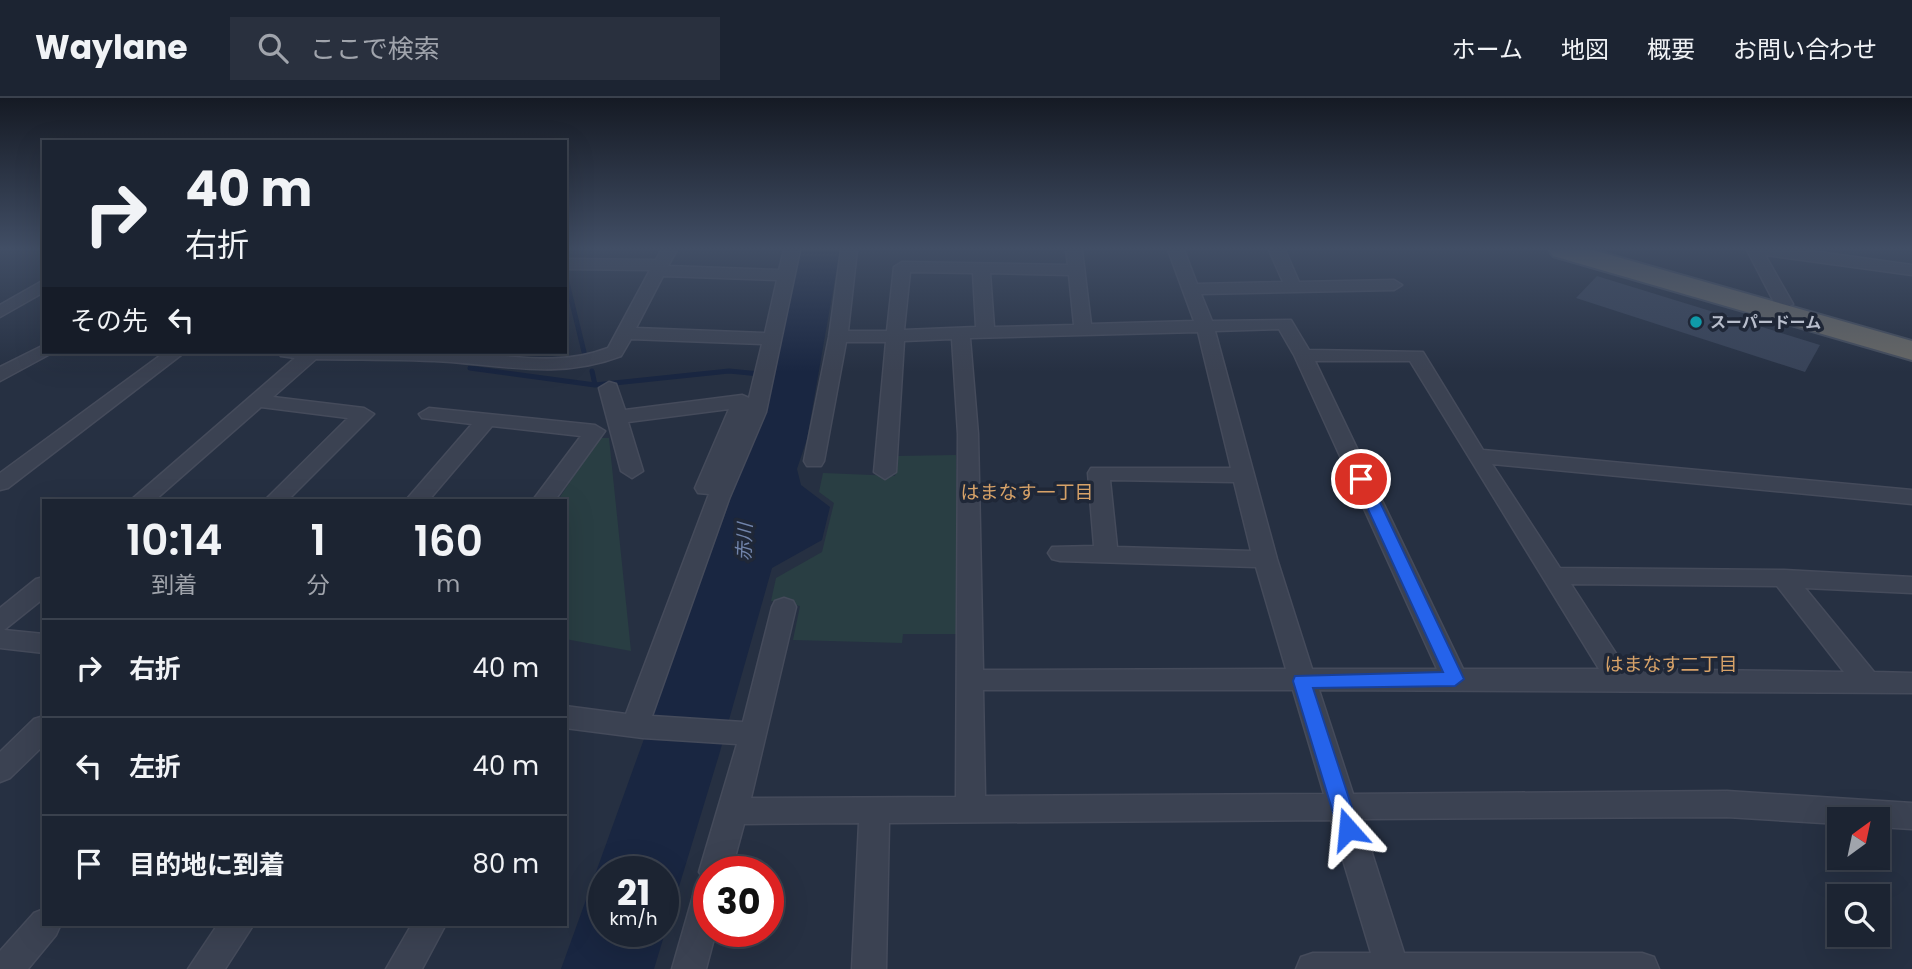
<!DOCTYPE html>
<html lang="ja">
<meta charset="utf-8">
<style>
body{margin:0;font-family:Poppins,"Noto Sans JP",sans-serif;background:#29303e;color:#f1f3f6;height:100vh;display:flex;flex-direction:column;font-size:26px;white-space:nowrap}
*{box-sizing:border-box;margin:0}
p{font-size:23px;color:#a0a4ac}
.icon{flex:none;width:38px;height:38px;fill:none;stroke:currentColor;stroke-width:2;stroke-linecap:round;stroke-linejoin:round}
.map{position:relative;flex:1;overflow:hidden}
.side{position:absolute;left:42px;top:401px;width:525px;height:427px;display:flex;flex-direction:column;background:#1c2432;border-radius:0px;box-shadow:0 7px 28px #0002,0 0 0 2px #3a414d}
.side>*{flex:none}
.guide{position:absolute;left:42px;top:42px;width:525px;height:214px;border-radius:0px;box-shadow:0 7px 28px #0002,0 0 0 2px #3a414d;background:#1c2432;color:#f1f3f6;overflow:hidden}
.needle{width:46px;rotate:33deg}
.tools{position:absolute;left:1827px;top:709px;display:grid;gap:14px}
.tools a{display:grid;place-items:center;width:63px;height:63px;border-radius:0px;background:#1c2432;box-shadow:0 7px 28px #0002,0 0 0 2px #3a414d;font-size:35px}
.speed{position:absolute;left:588px;top:758px;display:flex;gap:14px;font-size:35px;font-weight:700;text-align:center}
.speed>*{display:grid;place-content:center;width:91px;height:91px;border-radius:50%;background:#1c2432;box-shadow:0 7px 28px #0002,0 0 0 2px #3a414d;line-height:1}
.speed small{font-size:18px;font-weight:400}
.speed .limit{border:10px solid #d22;background:#fff;color:#111}
.pin{position:absolute;display:grid;place-items:center;width:60px;height:60px;color:#fff;margin:-30px;border:4px solid #fff;border-radius:50%;box-shadow:0 2px 7px #0007}
.me{position:absolute;width:77px;margin:-38px;rotate:342deg;stroke-linejoin:round;filter:drop-shadow(0 0 5px #0008)}
.turn{display:flex;align-items:center;gap:24px;height:147px;padding:0 28px;font-size:32px}
.turn .icon{width:91px;height:91px;stroke-width:2.5}
.turn b{display:block;font-size:49px;line-height:60px}
.then{display:flex;align-items:center;height:66px;padding:0 28px;background:#0003;gap:14px;font-size:26px}
.eta{display:flex;justify-content:space-evenly;align-items:center;height:119px;text-align:center}
.eta b{font-size:42px;font-weight:600;line-height:49px}
ul{padding:0;list-style:none}
li{display:flex;align-items:center;gap:21px;height:98px;padding:0 28px;border-top:2px solid #3a414d}
li div{flex:1}
li b{display:block;font-size:26px}
li em{font-style:normal}
header{display:flex;align-items:center;gap:42px;box-sizing:border-box;height:98px;padding:0 35px;background:#1c2432;border-bottom:2px solid #3a414d}
header strong{font-size:33px}
nav{display:flex;gap:38px;margin-inline-start:auto;font-size:24px}
.search{width:490px;height:63px;background:#29303e;display:flex;align-items:center;gap:18px;box-sizing:border-box;padding:0 24px;border-radius:0px;color:#a0a4ac;font-size:26px}
.map>svg:first-child{display:block}
.green{fill:#293e43}
.water{fill:#192641;fill-rule:evenodd}
.lines{fill:none;stroke-linecap:round;stroke-linejoin:round}
.stream{stroke:#192641;stroke-width:5}
.building{fill:#384358}
.minor-casing{stroke:#454b5b;stroke-width:3}
.trunk-casing{stroke:#454d5c;stroke-width:4}
.minor{fill:#3b4252;fill-rule:evenodd}
.trunk{fill:#686865;fill-rule:evenodd}
.route{fill:#2563eb;stroke:#184099;stroke-width:2}
.culture-dot{fill:#0f9aa8;stroke:#1f2737;stroke-width:2.5}
.labels{text-anchor:middle;stroke-width:7;stroke-linejoin:round;paint-order:stroke}
.far-poi-label{font-size:16px;font-weight:bold;fill:#b8becc;stroke:#1f2737;text-anchor:start}
.neighbourhood-label{font-size:19px;fill:#d7a268;stroke:#1f2737}
.water-label{font-size:19px;font-style:italic;fill:#7184ab;stroke:#1f2737}
</style>
<header>
<strong>Waylane</strong>
<div class="search"><svg class="icon" aria-label="search" viewBox="0 0 24 24"><circle cx="10" cy="10" r="6"/><path d="M15 15l6 6"/></svg>ここで検索</div>
<nav><a>ホーム</a><a>地図</a><a>概要</a><a>お問い合わせ</a></nav>
</header>
<div class="map">
<svg width="1912" height="871" viewBox="0 0 1912 871">
<rect width="100%" height="100%" fill="#263042"/>
<path class="green" d="M 599,340 L 609,340 L 631,553 L 565,541 L 565,513 L 569,506 L 565,505 L 565,402 L 558,402 Z
M 956,357 L 959,536 L 903,536 L 902,545 L 793,542 L 800,508 L 771,503 L 776,480 L 822,454 L 834,405 L 819,394 L 823,375 L 895,378 L 897,358 Z"/>
<path class="water" d="M 799,152 L 840,152 L 807,341 L 797,371 L 801,387 L 830,409 L 822,442 L 772,470 L 719,657 L 654,871 L 561,871 L 767,300 ZM 604,774 L 663,774 L 663,833 L 604,833 Z"/>
<g class="lines">
<path class="stream" d="M 565,176 L 585,258
M 470,270 L 595,287 L 729,273 L 760,276
M 592,273 L 595,287"/>
</g>
<path class="building" d="M 1597,178 L 1820,247 L 1805,274 L 1576,200 Z"/>
<g class="lines">
<g class="minor-casing">
<path id="minor" d="M 661,152 L 677,152 L 668,168 L 779,172 L 784,152 L 800,152 L 766,314 L 729,401 L 652,618 L 743,624 L 772,509 L 775,503 L 784,500 L 793,503 L 796,509 L 751,700 L 956,699 L 958,336 L 952,241 L 904,243 L 896,374 L 885,381 L 874,374 L 886,244 L 846,244 L 824,363 L 821,368 L 807,368 L 804,363 L 829,239 L 841,152 L 857,152 L 848,233 L 887,233 L 894,169 L 902,164 L 1068,167 L 1066,152 L 1082,152 L 1091,226 L 1194,223 L 1168,152 L 1184,152 L 1197,186 L 1283,184 L 1269,152 L 1285,152 L 1299,184 L 1394,182 L 1402,187 L 1394,192 L 1201,196 L 1212,223 L 1291,222 L 1309,252 L 1423,254 L 1483,352 L 1912,392 L 1912,406 L 1492,366 L 1560,470 L 1784,472 L 1912,479 L 1912,495 L 1805,490 L 1874,574 L 1912,575 L 1912,595 L 1319,592 L 1353,696 L 1727,693 L 1912,705 L 1912,731 L 1878,729 L 1878,721 L 1839,721 L 1839,726 L 1727,719 L 1361,721 L 1404,855 L 1642,855 L 1654,859 L 1659,871 L 1296,871 L 1301,859 L 1313,855 L 1371,855 L 1331,722 L 889,725 L 886,871 L 852,871 L 859,725 L 744,726 L 731,774 L 709,774 L 709,833 L 716,833 L 706,871 L 672,871 L 693,798 L 698,788 L 706,785 L 699,774 L 737,646 L 643,640 L 565,630 L 565,608 L 626,616 L 709,396 L 698,395 L 695,390 L 729,311 L 628,324 L 643,373 L 632,380 L 621,373 L 599,290 L 609,284 L 616,286 L 625,312 L 742,297 L 749,300 L 762,246 L 631,241 L 621,258 C 564,280 511,269 451,264 C 406,261 361,262 316,261 L 273,299 L 364,310 L 374,316 L 288,402 L 265,402 L 348,320 L 261,309 L 155,402 L 131,402 L 295,260 L 281,258 L 278,254 C 337,254 396,251 455,254 C 508,256 556,270 608,250 L 650,172 L 565,171 L 565,161 L 656,162 ZM 910,174 L 973,175 L 976,229 L 904,232 ZM 990,175 L 1069,177 L 1074,227 L 994,229 ZM 663,178 L 777,182 L 765,235 L 636,230 ZM 1279,231 L 1294,257 L 1437,571 L 1312,571 L 1277,461 L 1215,233 ZM 1198,234 L 1231,370 L 1091,370 L 1088,375 L 1094,448 L 1052,449 L 1048,455 L 1052,461 L 1060,463 L 1256,469 L 1286,571 L 983,572 L 978,336 L 970,240 ZM 1315,263 L 1410,263 L 1599,571 L 1463,571 ZM 1110,382 L 1234,384 L 1251,453 L 1117,449 ZM 1571,486 L 1777,488 L 1844,574 L 1626,571 ZM 983,592 L 1293,592 L 1324,696 L 985,698 Z
M 1747,152 L 1804,152 L 1912,167 L 1912,177 L 1765,157 L 1793,206 L 1784,211 L 1775,206 Z
M 44,182 L 44,194 L 0,219 L 0,207 Z
M 44,247 L 44,254 L 52,254 L 50,256 L 0,283 L 0,269 Z
M 165,254 L 185,254 L 8,390 L 0,392 L 0,375 Z
M 429,310 L 595,327 L 605,333 L 555,402 L 533,402 L 581,338 L 492,328 L 429,402 L 406,402 L 472,326 L 422,320 L 419,316 Z
M 44,479 L 44,500 L 4,532 L 44,536 L 44,555 L 0,550 L 0,510 L 36,481 Z
M 44,618 L 44,647 L 10,680 L 0,684 L 0,654 L 34,621 Z
M 44,811 L 44,826 L 61,826 L 56,837 L 28,871 L 0,871 L 0,853 L 34,815 Z
M 218,826 L 254,826 L 225,871 L 188,871 Z
M 412,826 L 446,826 L 422,871 L 386,871 Z"/>
</g>
<g class="trunk-casing">
<path id="trunk" d="M 1549,152 L 1593,152 L 1912,243 L 1912,262 L 1553,158 Z"/>
</g>
<use href="#minor" class="minor"/>
<use href="#trunk" class="trunk"/>
</g>
<linearGradient id="sky" x2="0" y2="1"><stop stop-color="#151a24"/><stop offset="0.55" stop-color="#414e65"/><stop offset="1" stop-color="#414e65" stop-opacity="0"/></linearGradient>
<rect width="1912" height="274" fill="url(#sky)"/>
<path class="route" d="M 1361,377 L 1369,381 L 1464,581 L 1455,588 L 1313,590 L 1359,731 L 1356,738 L 1348,741 L 1341,738 L 1338,731 L 1293,583 L 1295,578 L 1443,574 L 1354,381 Z"/>
<circle class="culture-dot" cx="1696" cy="224" r="7"/>
<g class="labels">
<g class="far-poi-label">
<text x="1710" y="230">スーパードーム</text>
</g>
<g class="neighbourhood-label">
<text x="1027" y="401">はまなす一丁目</text>
<text x="1671" y="573">はまなす二丁目</text>
</g>
<g class="water-label">
<text transform="translate(744 444) rotate(-88)" y="7">赤川</text>
</g>
</g>
</svg>
<div class="tools">
<a><svg class="needle" viewBox="-14 -14 28 28"><path d="M0-13l5 13h-10z" fill="#e53935"/><path d="M0 13l5-13h-10z" fill="#a0a4ac"/></svg></a>
<a><svg class="icon" aria-label="search" viewBox="0 0 24 24"><circle cx="10" cy="10" r="6"/><path d="M15 15l6 6"/></svg></a>
</div>
<div class="speed"><div>21<small>km/h</small></div><div class="limit">30</div></div>
<div class="pin" style="left:1361px;top:381px;background:#d93025"><svg class="icon" aria-label="arrive" viewBox="0 0 24 24"><path d="M6 21V4h12l-3 4 3 4H6"/></svg></div>
<svg class="me" style="left:1348px;top:731px" viewBox="-20 -20 40 40"><path d="M0-17L14 15 0 8-14 15z" fill="#2563eb" stroke="#fff" stroke-width="4"/></svg>
<div class="guide">
<div class="turn"><svg class="icon" aria-label="right" viewBox="0 0 24 24"><path d="M7 20v-9h11M14 6l5 5-5 5"/></svg><div><b>40 m</b>右折</div></div>
<div class="then">その先<svg class="icon" aria-label="left" viewBox="0 0 24 24"><path d="M17 20v-9H6M10 6l-5 5 5 5"/></svg></div>
</div>
<section class="side">
<div class="eta">
<div><b>10:14</b><p>到着</p></div>
<div><b>1</b><p>分</p></div>
<div><b>160</b><p>m</p></div>
</div>
<ul>
<li><svg class="icon" aria-label="right" viewBox="0 0 24 24"><path d="M7 20v-9h11M14 6l5 5-5 5"/></svg><div><b>右折</b></div><em>40 m</em></li>
<li><svg class="icon" aria-label="left" viewBox="0 0 24 24"><path d="M17 20v-9H6M10 6l-5 5 5 5"/></svg><div><b>左折</b></div><em>40 m</em></li>
<li><svg class="icon" aria-label="arrive" viewBox="0 0 24 24"><path d="M6 21V4h12l-3 4 3 4H6"/></svg><div><b>目的地に到着</b></div><em>80 m</em></li>
</ul>
</section>
</div>
